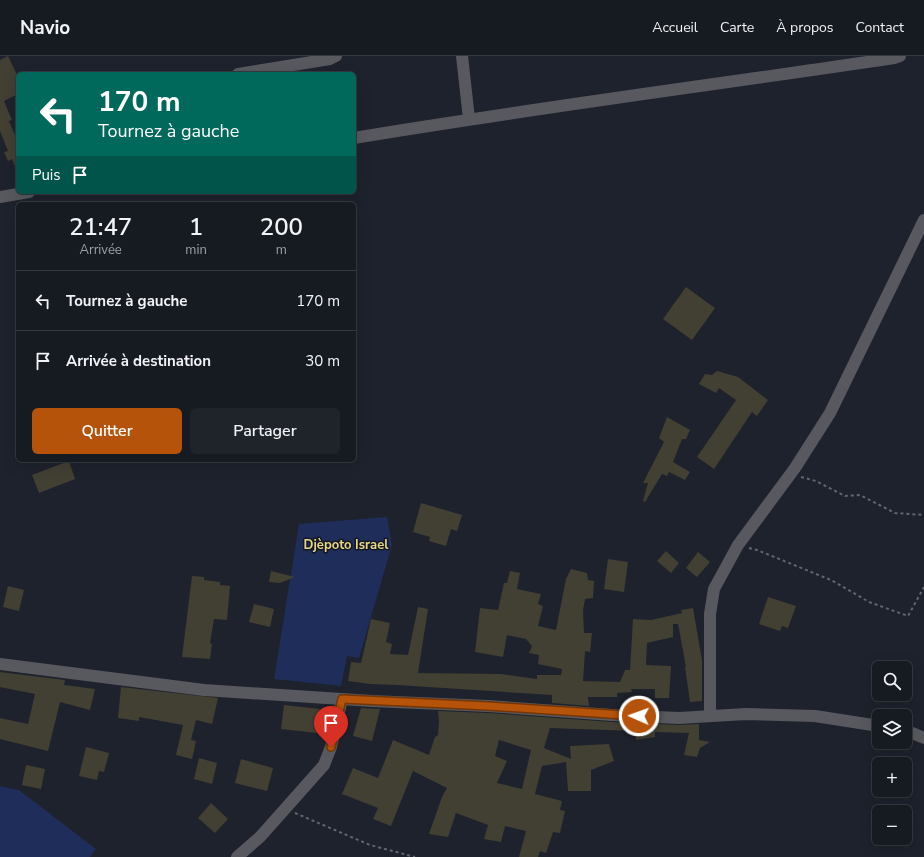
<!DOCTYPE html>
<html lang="fr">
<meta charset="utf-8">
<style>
body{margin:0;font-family:"Nunito Sans",sans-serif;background:#1f232a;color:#f1f3f6;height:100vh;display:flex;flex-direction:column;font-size:15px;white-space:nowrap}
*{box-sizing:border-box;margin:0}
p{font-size:13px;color:#9ea1a5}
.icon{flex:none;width:22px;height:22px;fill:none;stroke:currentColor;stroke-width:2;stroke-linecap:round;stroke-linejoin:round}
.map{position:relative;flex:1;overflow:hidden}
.drawer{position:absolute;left:16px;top:146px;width:340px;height:260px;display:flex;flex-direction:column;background:#161a21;border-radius:6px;box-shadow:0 4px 16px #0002,0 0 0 1px #35383f}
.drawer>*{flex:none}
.guide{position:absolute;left:16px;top:16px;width:340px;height:122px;border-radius:6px;box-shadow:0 4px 16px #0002,0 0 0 1px #35383f;background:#00695c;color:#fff;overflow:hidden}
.controls{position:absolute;left:872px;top:605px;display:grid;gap:8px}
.controls a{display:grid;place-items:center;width:40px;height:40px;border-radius:6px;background:#161a21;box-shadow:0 4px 16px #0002,0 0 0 1px #35383f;font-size:20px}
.pin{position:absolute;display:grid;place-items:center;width:34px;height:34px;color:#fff;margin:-41px -17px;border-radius:50% 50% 50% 0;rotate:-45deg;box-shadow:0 0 4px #0007}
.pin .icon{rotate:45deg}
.me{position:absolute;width:44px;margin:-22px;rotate:272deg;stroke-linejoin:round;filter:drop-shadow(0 0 3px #0008)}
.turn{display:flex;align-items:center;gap:14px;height:84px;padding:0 16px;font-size:18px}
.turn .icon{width:52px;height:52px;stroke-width:2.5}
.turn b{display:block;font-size:28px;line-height:34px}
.then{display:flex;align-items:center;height:38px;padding:0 16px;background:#0003;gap:8px;font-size:15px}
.eta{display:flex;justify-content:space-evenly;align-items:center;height:68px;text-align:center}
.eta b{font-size:24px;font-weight:600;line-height:28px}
.button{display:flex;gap:8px;margin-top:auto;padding:8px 16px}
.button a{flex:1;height:46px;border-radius:6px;background:#b45309;color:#fff;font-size:16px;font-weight:600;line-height:46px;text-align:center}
.button a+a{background:#1f232a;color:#f1f3f6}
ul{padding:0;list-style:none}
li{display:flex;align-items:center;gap:12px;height:60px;padding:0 16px;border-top:1px solid #35383f}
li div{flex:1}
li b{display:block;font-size:15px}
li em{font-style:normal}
header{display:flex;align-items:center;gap:24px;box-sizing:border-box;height:56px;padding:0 20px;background:#161a21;border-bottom:1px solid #35383f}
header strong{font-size:19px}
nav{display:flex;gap:22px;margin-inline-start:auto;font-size:14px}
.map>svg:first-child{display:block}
.green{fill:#1f2d5b}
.building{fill:#423f33;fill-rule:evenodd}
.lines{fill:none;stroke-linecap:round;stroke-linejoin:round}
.path{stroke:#63666f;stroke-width:2;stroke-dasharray:3 3;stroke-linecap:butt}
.minor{stroke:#57595e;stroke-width:12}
.route-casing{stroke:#753606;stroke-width:10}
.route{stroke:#b45309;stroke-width:7}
.labels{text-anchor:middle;stroke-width:3;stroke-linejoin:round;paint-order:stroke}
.neighbourhood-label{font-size:13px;font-weight:bold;fill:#e8d789;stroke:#141823}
</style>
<header>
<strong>Navio</strong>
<nav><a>Accueil</a><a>Carte</a><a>À propos</a><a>Contact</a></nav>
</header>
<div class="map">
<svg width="924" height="801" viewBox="0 0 924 801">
<rect width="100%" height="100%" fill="#1e222c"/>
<path class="green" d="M 387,461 L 392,489 L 359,602 L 347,600 L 341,630 L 274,623 L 299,468 Z
M 0,730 L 19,734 L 96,793 L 90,801 L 0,801 Z"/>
<path class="building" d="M 8,0 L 18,21 L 18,38 L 4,45 L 12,64 L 9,65 L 18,86 L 18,118 L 12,103 L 8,105 L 4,96 L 8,95 L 0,75 L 0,4 Z
M 686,231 L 715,252 L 692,284 L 663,263 Z
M 717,315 L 738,321 L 768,344 L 757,360 L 752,356 L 714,413 L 697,401 L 736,344 L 719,332 L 716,337 L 699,328 L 705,318 L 712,319 Z
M 667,361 L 690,374 L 686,383 L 682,383 L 673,406 L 690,416 L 685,424 L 669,416 L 667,420 L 662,418 L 645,446 L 643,445 L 648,427 L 643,427 L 664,386 L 659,382 Z
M 69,405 L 75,423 L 39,437 L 32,419 Z
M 421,447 L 462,459 L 457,475 L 451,473 L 446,490 L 429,485 L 430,481 L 413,476 Z
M 666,495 L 679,507 L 671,517 L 657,505 Z
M 698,496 L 710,506 L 697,521 L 686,512 Z
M 608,503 L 628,506 L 624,536 L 604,533 Z
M 571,513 L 587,517 L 588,524 L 594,525 L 593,542 L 585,543 L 583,554 L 584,577 L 592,577 L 590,596 L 585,595 L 583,625 L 620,626 L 625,614 L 630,614 L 633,563 L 651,564 L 682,557 L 681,554 L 693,552 L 702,604 L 702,645 L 690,646 L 685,611 L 686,611 L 678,568 L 673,568 L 673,581 L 647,587 L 646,609 L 671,610 L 669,642 L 655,642 L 655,633 L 631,633 L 632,636 L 617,637 L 617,641 L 588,641 L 589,650 L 552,647 L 552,639 L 397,629 L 370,628 L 348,625 L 351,606 L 361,607 L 371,563 L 390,567 L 386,586 L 392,588 L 390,598 L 408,599 L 418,551 L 428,553 L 418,617 L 501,618 L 537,623 L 537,619 L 561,619 L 562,613 L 538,608 L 539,599 L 529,597 L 532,590 L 526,583 L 507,579 L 503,601 L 475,596 L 480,552 L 498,554 L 504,527 L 507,527 L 510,515 L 520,517 L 517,533 L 541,538 L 538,548 L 543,550 L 538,570 L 556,574 L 566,523 Z
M 271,515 L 295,521 L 280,527 L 269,526 Z
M 192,520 L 204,521 L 204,524 L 220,526 L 220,529 L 230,530 L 227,564 L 214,563 L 210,587 L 212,588 L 210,603 L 182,601 Z
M 8,530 L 24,534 L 19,555 L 3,551 Z
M 768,541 L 796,550 L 788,572 L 782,570 L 780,575 L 759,568 Z
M 254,548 L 274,553 L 270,571 L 249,566 Z
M 0,616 L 65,624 L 64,629 L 95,633 L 90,654 L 60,646 L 48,695 L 0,683 L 0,662 L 28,668 L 35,638 L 0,631 Z
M 121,631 L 218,642 L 212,668 L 196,664 L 191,684 L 196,685 L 192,703 L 176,699 L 183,669 L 139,661 L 139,665 L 118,662 Z
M 284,649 L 320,653 L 317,677 L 281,673 Z
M 361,652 L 380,653 L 372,685 L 353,680 Z
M 438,655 L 488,657 L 612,666 L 679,669 L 699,668 L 699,684 L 710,686 L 700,692 L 697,701 L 684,699 L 689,677 L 655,676 L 655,681 L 636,684 L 636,675 L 550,672 L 544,692 L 571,703 L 570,690 L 609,688 L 614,705 L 591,714 L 591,735 L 568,735 L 566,706 L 542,710 L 535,738 L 562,745 L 560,754 L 565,755 L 560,777 L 553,776 L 546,797 L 540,795 L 538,801 L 519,801 L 526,775 L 505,770 L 501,786 L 484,783 L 488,769 L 456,757 L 448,781 L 429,778 L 442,741 L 447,732 L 413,715 L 391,770 L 373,763 L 378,752 L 342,738 L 353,712 L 378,722 L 393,684 L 429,699 L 435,681 L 438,679 L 439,665 ZM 499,684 L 531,694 L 522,733 L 497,727 L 507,705 L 495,700 Z
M 86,691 L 109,697 L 104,716 L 99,715 L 97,724 L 79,720 Z
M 199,702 L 217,707 L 212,728 L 194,723 Z
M 241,703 L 273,712 L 267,735 L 235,727 Z
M 26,709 L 45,713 L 41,733 L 22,729 Z
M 211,747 L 228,763 L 215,777 L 198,762 Z"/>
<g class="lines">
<path class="path" d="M 801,421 L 816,425 L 845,440 L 860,439 L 895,457 L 924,459
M 749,492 L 757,494 L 831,524 L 869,546 L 908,560 L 924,531
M 295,757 L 370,789 L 415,801"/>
<path class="minor" d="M 462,0 L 469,63
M 238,18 L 330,3 L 336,0
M 354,82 C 533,52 714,29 894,2 L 900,0
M 0,141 L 29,136
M 0,608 L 204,634 L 372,645 L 488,650 L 612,659 L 679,662 L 746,658 L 815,660 L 879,670
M 710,660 L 710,558 L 714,533 L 738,489 L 795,412 L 830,357 L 924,164
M 905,674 L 924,682
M 237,801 L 260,781 L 324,709 L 331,691 L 342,643"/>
</g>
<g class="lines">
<g class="route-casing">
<path id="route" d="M 331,691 L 342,643 L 488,650 L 639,660"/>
</g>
<use href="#route" class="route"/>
</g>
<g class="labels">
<g class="neighbourhood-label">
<text x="346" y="493">Djèpoto Israel</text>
</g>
</g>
</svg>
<div class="controls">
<a><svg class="icon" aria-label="search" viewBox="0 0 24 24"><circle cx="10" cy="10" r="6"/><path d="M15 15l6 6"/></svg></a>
<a><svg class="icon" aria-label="layers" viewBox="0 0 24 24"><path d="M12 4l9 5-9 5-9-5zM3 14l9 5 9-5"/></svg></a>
<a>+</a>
<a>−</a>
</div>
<div class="pin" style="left:331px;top:691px;background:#d93025"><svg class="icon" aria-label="arrive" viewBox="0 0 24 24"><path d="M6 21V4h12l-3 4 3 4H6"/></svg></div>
<svg class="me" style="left:639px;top:660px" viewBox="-20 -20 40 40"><circle r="17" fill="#b45309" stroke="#fff" stroke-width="3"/><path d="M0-11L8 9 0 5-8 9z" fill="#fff"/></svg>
<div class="guide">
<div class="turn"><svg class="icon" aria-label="left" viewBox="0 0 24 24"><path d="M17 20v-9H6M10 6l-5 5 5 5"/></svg><div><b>170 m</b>Tournez à gauche</div></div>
<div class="then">Puis<svg class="icon" aria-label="arrive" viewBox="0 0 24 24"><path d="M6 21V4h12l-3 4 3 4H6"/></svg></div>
</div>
<section class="drawer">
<div class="eta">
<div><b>21:47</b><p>Arrivée</p></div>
<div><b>1</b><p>min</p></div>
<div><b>200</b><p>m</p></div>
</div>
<ul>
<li><svg class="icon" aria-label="left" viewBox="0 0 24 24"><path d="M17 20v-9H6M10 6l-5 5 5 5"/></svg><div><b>Tournez à gauche</b></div><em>170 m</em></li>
<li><svg class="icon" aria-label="arrive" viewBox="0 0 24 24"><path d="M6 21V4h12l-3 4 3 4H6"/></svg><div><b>Arrivée à destination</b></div><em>30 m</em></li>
</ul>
<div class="button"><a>Quitter</a><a>Partager</a></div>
</section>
</div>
